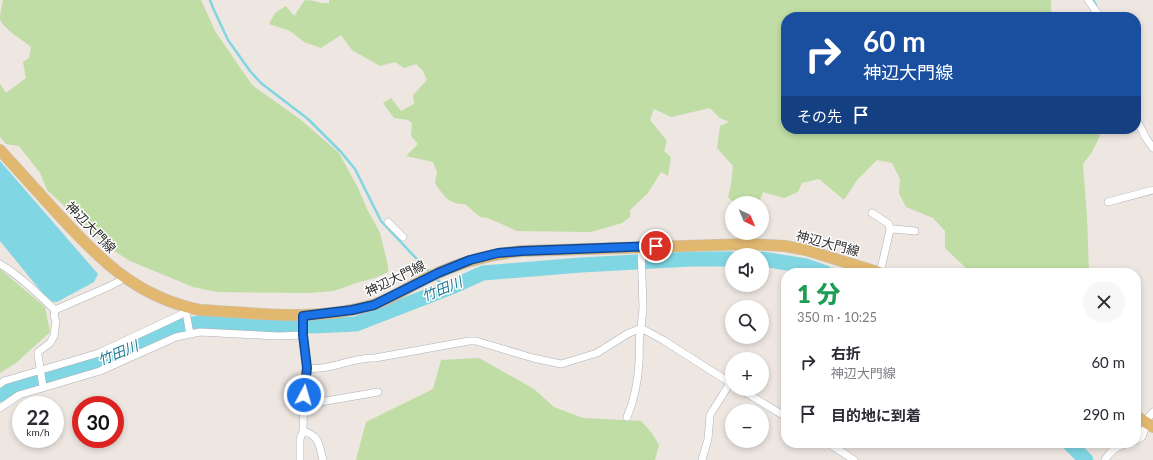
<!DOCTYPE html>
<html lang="ja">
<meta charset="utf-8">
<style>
body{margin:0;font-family:Lato,"Noto Sans JP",sans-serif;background:#f7f7f7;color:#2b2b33;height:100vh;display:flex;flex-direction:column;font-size:15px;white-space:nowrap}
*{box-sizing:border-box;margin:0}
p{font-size:13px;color:#7c7c81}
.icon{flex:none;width:22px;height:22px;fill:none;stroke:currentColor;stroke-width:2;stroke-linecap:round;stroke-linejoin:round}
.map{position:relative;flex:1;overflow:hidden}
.side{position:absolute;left:781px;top:268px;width:360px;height:180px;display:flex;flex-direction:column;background:#fff;border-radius:16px;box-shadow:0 2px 6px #0003}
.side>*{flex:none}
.banner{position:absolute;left:781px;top:12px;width:360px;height:122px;border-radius:16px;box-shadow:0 2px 6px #0003;background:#1a4fa0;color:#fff;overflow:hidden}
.needle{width:26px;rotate:136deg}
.controls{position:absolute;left:725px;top:196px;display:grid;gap:8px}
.controls a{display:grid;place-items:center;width:44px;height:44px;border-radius:50%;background:#fff;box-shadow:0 2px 6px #0003;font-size:20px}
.speed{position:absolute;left:12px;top:396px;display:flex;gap:8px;font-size:20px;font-weight:700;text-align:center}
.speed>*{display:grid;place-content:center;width:52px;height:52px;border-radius:50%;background:#fff;box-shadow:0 2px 6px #0003;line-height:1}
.speed small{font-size:10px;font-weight:400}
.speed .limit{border:6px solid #d22;background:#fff;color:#111}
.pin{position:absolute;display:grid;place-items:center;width:34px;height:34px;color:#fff;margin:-17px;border:2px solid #fff;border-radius:50%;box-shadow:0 1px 4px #0007}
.me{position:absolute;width:44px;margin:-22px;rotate:6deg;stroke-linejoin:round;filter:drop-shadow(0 0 3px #0008)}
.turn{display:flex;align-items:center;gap:14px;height:84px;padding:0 16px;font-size:18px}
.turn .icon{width:52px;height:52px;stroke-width:2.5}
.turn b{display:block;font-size:28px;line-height:34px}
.then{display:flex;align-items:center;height:38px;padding:0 16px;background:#0003;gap:8px;font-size:15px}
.round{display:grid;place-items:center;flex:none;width:42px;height:42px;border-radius:21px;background:#f7f7f7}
.summary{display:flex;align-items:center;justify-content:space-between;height:68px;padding:0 16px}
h1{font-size:24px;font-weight:800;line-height:30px;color:#1e9e55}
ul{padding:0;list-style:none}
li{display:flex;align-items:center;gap:12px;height:52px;padding:0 16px}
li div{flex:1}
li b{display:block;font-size:15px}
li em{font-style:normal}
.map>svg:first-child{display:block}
.green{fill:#bfdda4}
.water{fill:#80d6e2}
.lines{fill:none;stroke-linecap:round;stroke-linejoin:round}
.stream{stroke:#80d6e2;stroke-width:2.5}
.river{stroke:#80d6e2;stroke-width:15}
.minor-casing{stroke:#adb1b7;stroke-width:8}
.primary-casing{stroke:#c4c4c4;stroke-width:12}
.minor{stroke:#fff;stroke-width:7}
.primary{stroke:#e2b870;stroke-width:11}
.route-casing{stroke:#114b97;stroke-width:10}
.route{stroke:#1a73e8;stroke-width:7}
.labels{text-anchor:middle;stroke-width:3;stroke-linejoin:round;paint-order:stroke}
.street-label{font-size:13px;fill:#2d2d2d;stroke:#fff}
.water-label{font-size:14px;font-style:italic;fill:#1d7991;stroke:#fff}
</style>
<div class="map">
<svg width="1153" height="460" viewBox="0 0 1153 460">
<rect width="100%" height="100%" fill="#ede6e1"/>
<path class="green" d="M 3,0 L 201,0 L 215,31 L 252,85 L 301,120 L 339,153 L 358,188 L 367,209 L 380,233 L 388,266 L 388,272 L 375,278 L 359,282 L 334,291 L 308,293 L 217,292 L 193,287 L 130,261 L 111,249 L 47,190 L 40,173 L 19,146 L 6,144 L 0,137 L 0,84 L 6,93 L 26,78 L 23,62 L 29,58 L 31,47 C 23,40 3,29 0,19 C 0,14 2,5 3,0 Z
M 305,0 C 314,0 320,4 329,3 L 329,0 L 1051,0 L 1051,10 L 1055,17 L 786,17 L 786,129 L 1072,129 L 1075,133 L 1085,129 L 1097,129 L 1100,136 L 1092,152 L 1083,164 L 1087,217 L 1089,273 L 971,273 L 945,248 L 945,231 L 933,218 L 906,207 L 899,193 L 900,179 L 892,163 L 877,160 L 857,180 L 844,200 L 819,179 L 802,183 L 798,192 L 784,198 L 763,192 L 759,203 L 734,203 L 728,197 L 731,185 L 733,166 L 717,148 L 720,126 L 729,122 L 720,118 L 710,108 L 671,117 L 654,109 L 650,120 L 667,141 L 664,151 L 671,157 L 668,176 L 661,172 L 648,193 L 630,210 L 630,217 L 622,223 L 591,232 L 517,231 L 488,218 L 480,217 L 465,204 C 448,204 444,196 435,183 L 437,172 L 433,162 L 406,156 L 418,144 L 411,136 L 412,123 L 408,120 L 394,118 L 383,103 L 391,98 L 401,111 L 414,104 L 413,95 L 427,80 L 423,71 L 416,64 L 404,68 L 395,62 L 380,66 L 352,50 L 341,35 L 321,48 L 304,42 L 290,31 L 269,24 L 275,13 L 286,6 L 294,16 Z
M 0,269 L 45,307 L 50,332 L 16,363 L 0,373 Z
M 479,358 L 534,389 L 554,407 L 583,418 L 641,421 L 651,432 L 659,445 L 655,460 L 356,460 L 366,422 L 433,389 L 441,360 Z"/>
<path class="water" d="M 0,161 L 98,274 L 94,282 L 57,302 L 53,302 L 44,295 L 0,241 Z"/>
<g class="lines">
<path class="stream" d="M 210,0 L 213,8 L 228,40 L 250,71 L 261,83 L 308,119 L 341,152 L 355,169 L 381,221 L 430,273
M 1093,0 L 1096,5
M 1103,15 L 1104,17
M 1136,111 L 1139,118
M 435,278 L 440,282 L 454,286"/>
<path class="river" d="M 762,259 L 806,266 L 826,273
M 0,395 L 17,387 L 111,357 L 179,326 L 200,323 L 314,326 L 356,324 L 454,286 L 483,273 L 581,265 L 691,259 L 732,259
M 1069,443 L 1086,460"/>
<g class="minor-casing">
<path id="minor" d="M 1088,0 L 1100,17
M 1136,119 L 1146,138 L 1153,148
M 1108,202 L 1153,190
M 872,213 L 889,224 L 890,230 L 880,273
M 388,222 L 403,237
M 890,230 L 894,229 L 915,231
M 641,247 L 643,308 L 641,328 L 663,340 L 732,384
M 0,264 C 20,276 38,294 55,310 L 110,286 L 125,278
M 185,307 L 190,334
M 307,368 C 331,371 352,357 375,358 L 469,341 L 476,341 L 533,358 L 561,364 L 597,353 L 627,334 L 641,328
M 0,384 L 4,381 L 99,353 L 180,315 L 186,311
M 43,387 L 38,355 L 38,352 L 50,343 L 54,336 L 56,321 L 54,316 L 55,310
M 740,389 L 786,417
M 303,405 L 378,392
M 0,408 L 19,395 L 100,371 L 176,337 L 200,332 L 278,336 L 303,335
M 627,417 C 634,401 638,380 639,362 C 640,351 638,339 641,328
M 303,431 C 320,436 319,445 323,460
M 1136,440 L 1142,437 L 1148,418 L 1153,412
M 828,443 L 854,460
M 300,460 L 300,439 L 303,431 L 304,384 L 307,368 L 303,335 L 303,316
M 702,460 L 708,439 L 710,415 L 730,383
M 1105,460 C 1111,450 1117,447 1128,443"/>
</g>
<g class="primary-casing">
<path id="primary" d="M 0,150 C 19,171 38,192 57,213 C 99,259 136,297 200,310 C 257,313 316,322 372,305 C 390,300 410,286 427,278 C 457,263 489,254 522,251 L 749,244 L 785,246 L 806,250 L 881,273
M 1136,416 L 1153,427"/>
</g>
<use href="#minor" class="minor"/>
<use href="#primary" class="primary"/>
</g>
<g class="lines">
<g class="route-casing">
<path id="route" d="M 304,395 L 307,368 L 303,335 L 303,316 L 352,310 L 374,305 L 438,273 L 470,260 L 498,253 L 522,251 L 656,246"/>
</g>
<use href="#route" class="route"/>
</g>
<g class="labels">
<g class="street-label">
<text transform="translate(91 227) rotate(46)" y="5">神辺大門線</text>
<text transform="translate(828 243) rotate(15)" y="5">神辺大門線</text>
<text transform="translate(395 278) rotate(-26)" y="5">神辺大門線</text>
</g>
<g class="water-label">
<text transform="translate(442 289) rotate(-22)" y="5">竹田川</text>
<text transform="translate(118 353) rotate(-22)" y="5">竹田川</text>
</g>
</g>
</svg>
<div class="controls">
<a><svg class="needle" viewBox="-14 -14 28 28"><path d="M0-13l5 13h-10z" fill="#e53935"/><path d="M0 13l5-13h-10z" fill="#7c7c81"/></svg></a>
<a><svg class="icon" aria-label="sound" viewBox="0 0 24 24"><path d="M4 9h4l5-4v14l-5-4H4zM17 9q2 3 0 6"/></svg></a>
<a><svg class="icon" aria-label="search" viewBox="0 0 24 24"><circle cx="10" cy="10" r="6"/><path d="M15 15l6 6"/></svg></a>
<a>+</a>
<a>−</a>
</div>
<div class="speed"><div>22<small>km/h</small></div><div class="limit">30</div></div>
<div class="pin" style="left:656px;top:246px;background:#d93025"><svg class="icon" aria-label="arrive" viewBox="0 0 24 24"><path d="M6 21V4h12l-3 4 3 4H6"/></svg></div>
<svg class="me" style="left:304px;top:395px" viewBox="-20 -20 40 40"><circle r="17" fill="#1a73e8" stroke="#fff" stroke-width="3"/><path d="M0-11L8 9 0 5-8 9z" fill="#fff"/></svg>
<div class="banner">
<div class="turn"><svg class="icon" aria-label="right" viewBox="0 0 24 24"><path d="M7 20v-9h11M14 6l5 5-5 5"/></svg><div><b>60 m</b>神辺大門線</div></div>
<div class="then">その先<svg class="icon" aria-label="arrive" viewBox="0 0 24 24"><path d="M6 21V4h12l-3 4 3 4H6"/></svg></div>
</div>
<section class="side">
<div class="summary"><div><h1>1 分</h1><p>350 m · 10:25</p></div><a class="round"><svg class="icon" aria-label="close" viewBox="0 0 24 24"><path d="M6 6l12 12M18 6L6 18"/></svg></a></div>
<ul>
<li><svg class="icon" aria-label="right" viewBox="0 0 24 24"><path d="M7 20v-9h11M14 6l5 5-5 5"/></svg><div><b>右折</b><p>神辺大門線</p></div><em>60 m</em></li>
<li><svg class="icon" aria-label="arrive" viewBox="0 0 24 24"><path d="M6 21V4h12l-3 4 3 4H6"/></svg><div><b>目的地に到着</b></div><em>290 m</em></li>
</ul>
</section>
</div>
